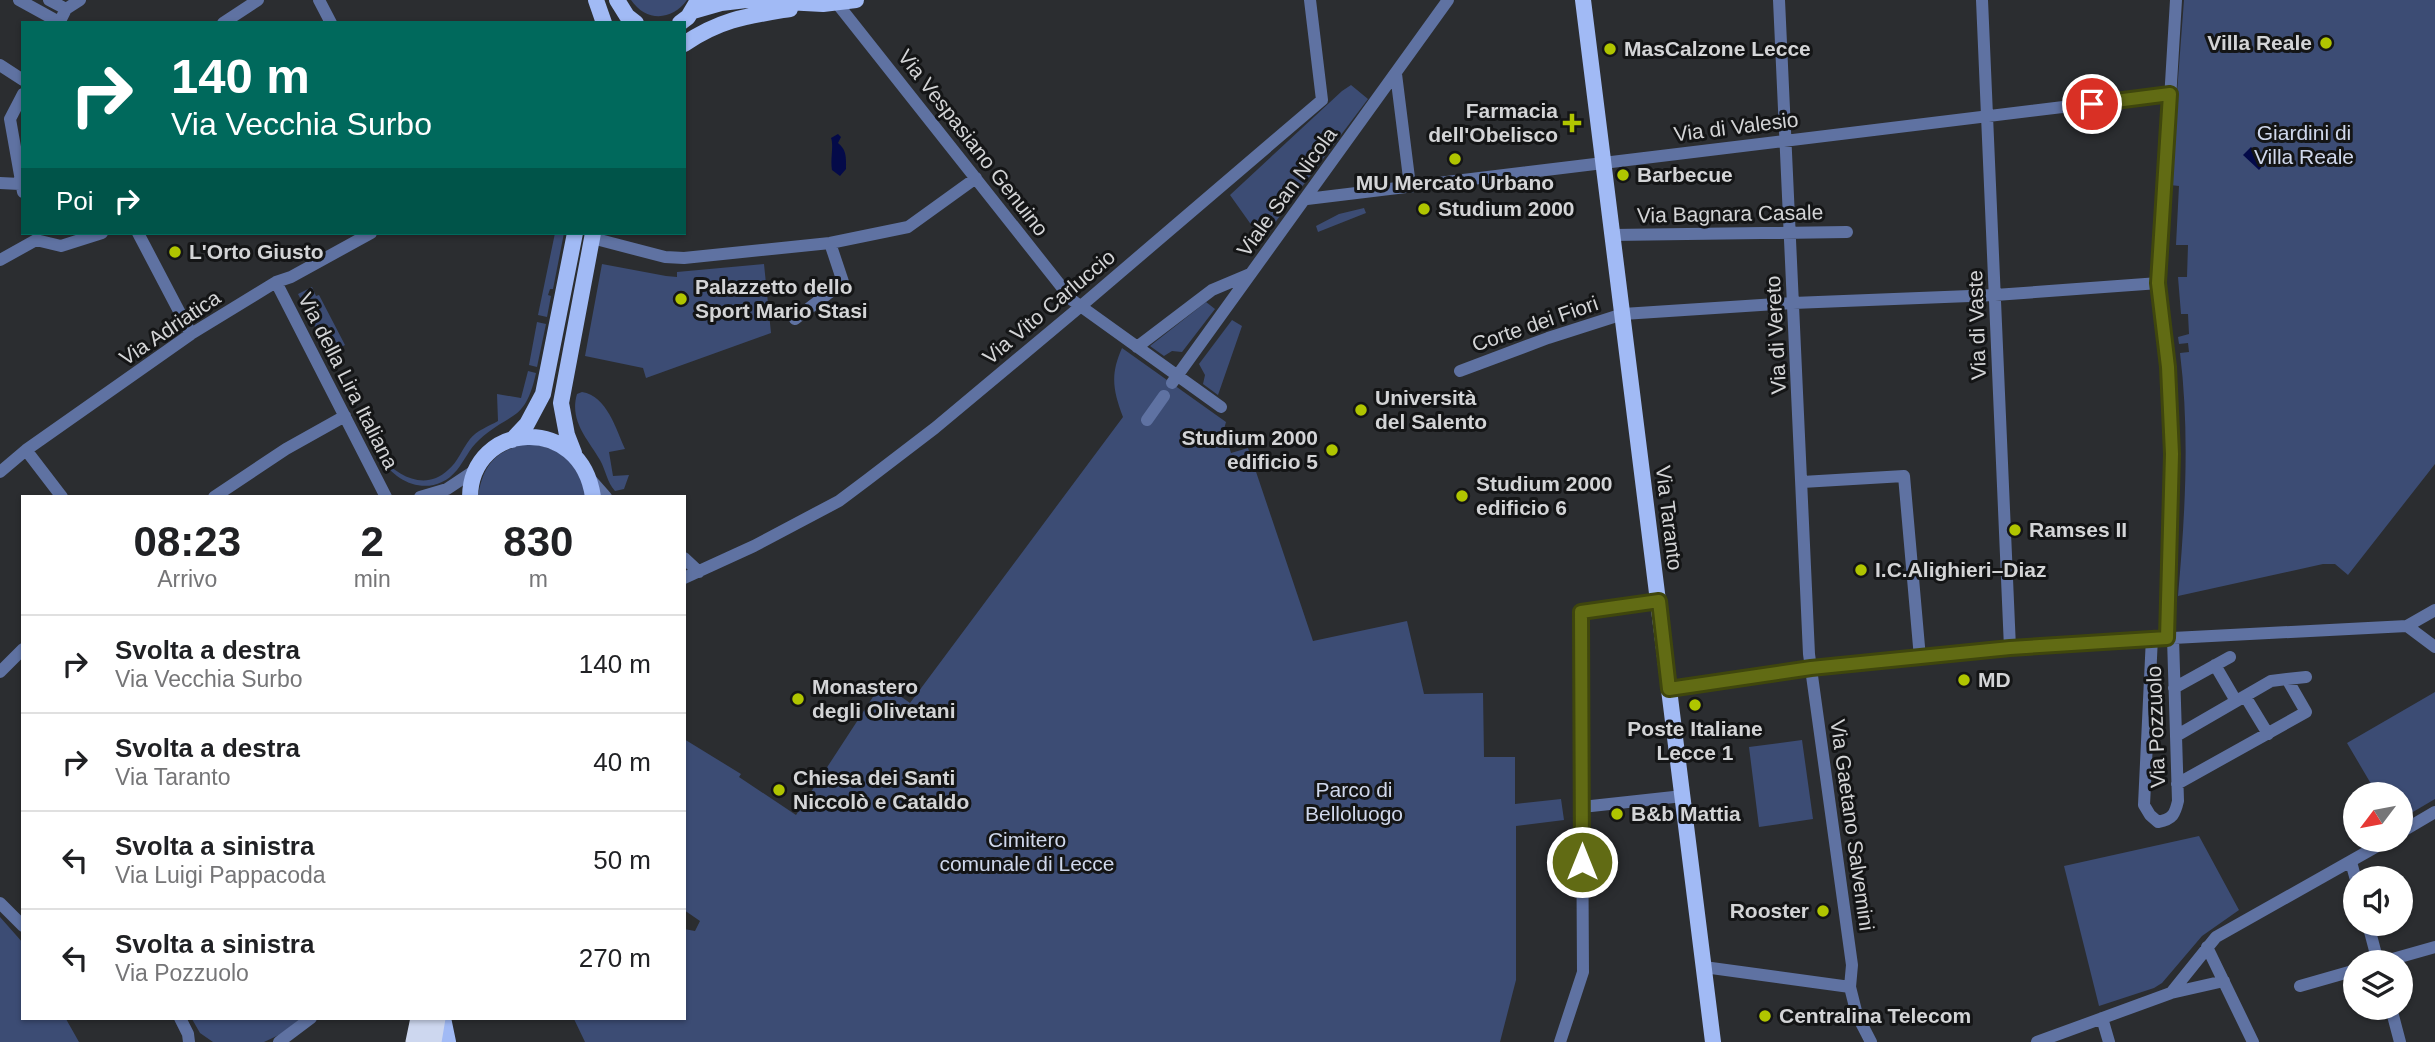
<!DOCTYPE html>
<html lang="it">
<meta charset="utf-8">
<style>
body{margin:0;font-family:Arial,sans-serif;background:#f2f2f2;color:#202124;height:100vh;display:flex;flex-direction:column;font-size:26px;white-space:nowrap}
*{box-sizing:border-box;margin:0}
p{font-size:23px;color:#757577}
.icon{flex:none;width:38px;height:38px;fill:none;stroke:currentColor;stroke-width:2;stroke-linecap:round;stroke-linejoin:round}
.map{position:relative;flex:1;overflow:hidden}
.sheet{position:absolute;left:21px;top:495px;width:665px;height:525px;display:flex;flex-direction:column;background:#fff;border-radius:0px;box-shadow:0 2px 5px #0004}
.sheet>*{flex:none}
.guide{position:absolute;left:21px;top:21px;width:665px;height:214px;border-radius:0px;box-shadow:0 2px 5px #0004;background:#00695c;color:#fff;overflow:hidden}
.needle{width:46px;rotate:238deg}
.buttons{position:absolute;left:2343px;top:782px;display:grid;gap:14px}
.buttons a{display:grid;place-items:center;width:70px;height:70px;border-radius:50%;background:#fff;box-shadow:0 2px 5px #0004;font-size:35px}
.pin{position:absolute;display:grid;place-items:center;width:60px;height:60px;color:#fff;margin:-30px;border:4px solid #fff;border-radius:50%;box-shadow:0 2px 7px #0007}
.me{position:absolute;width:77px;margin:-38px;rotate:0deg;stroke-linejoin:round;filter:drop-shadow(0 0 5px #0008)}
.turn{display:flex;align-items:center;gap:24px;height:147px;padding:0 35px;font-size:32px}
.turn .icon{width:91px;height:91px;stroke-width:2.5}
.turn b{display:block;font-size:49px;line-height:60px}
.then{display:flex;align-items:center;height:66px;padding:0 35px;background:#0003;gap:14px;font-size:26px}
.eta{display:flex;justify-content:space-evenly;align-items:center;height:119px;text-align:center}
.eta b{font-size:42px;font-weight:700;line-height:49px}
ul{padding:0;list-style:none}
li{display:flex;align-items:center;gap:21px;height:98px;padding:0 35px;border-top:2px solid #e0e0e0}
li div{flex:1}
li b{display:block;font-size:26px}
li em{font-style:normal}
.map>svg:first-child{display:block}
.green{fill:#3c4c74}
.water{fill:#040a49}
.lines{fill:none;stroke-linecap:round;stroke-linejoin:round}
.minor{stroke:#5f72a2;stroke-width:12}
.major{stroke:#a1baf5;stroke-width:16}
.highway{stroke:#cdd7ef;stroke-width:19}
.route-casing{stroke:#3f460d;stroke-width:18}
.route{stroke:#616b14;stroke-width:12}
.poi-dot{fill:#b0c500;stroke:#141516;stroke-width:2.5}
.labels{text-anchor:middle;stroke-width:6;stroke-linejoin:round;paint-order:stroke}
.poi-label{font-size:21px;font-weight:bold;fill:#d3d4d6;stroke:#141516;text-anchor:start}
.street-label{font-size:21px;fill:#d3d4d6;stroke:#141516}
.park-label{font-size:21px;fill:#d0d8ec;stroke:#141516}
</style>
<div class="map">
<svg width="2435" height="1042" viewBox="0 0 2435 1042">
<rect width="100%" height="100%" fill="#2b2d30"/>
<path class="green" d="M 631,0 L 687,0 C 672,21 646,22 631,0 Z
M 2184,0 L 2435,0 L 2435,464 L 2348,575 L 2335,564 L 2323,564 L 2178,596 C 2185,516 2190,434 2180,353 L 2189,352 L 2188,343 L 2179,344 L 2178,337 L 2189,334 L 2188,314 L 2181,314 L 2178,277 L 2187,277 L 2188,245 L 2176,245 L 2179,186 L 2170,185 Z
M 1351,85 L 1368,99 L 1262,240 L 1230,195 L 1342,91 Z
M 1364,208 L 1366,213 L 1318,232 L 1316,226 L 1339,214 Z
M 555,233 L 564,233 L 553,289 L 550,289 L 548,295 L 551,296 L 547,317 L 538,315 Z
M 602,264 L 666,276 L 677,277 L 677,272 L 764,264 L 771,333 L 646,378 L 643,368 L 585,356 Z
M 312,287 L 316,296 L 319,295 L 345,345 L 329,354 L 298,294 Z
M 1206,302 L 1215,309 L 1182,352 L 1172,351 L 1164,356 L 1150,346 Z
M 1232,320 L 1242,326 L 1218,395 L 1203,384 L 1205,375 L 1199,364 Z
M 537,322 L 546,324 L 537,367 L 529,365 Z
M 1122,348 L 1226,422 L 1224,429 L 1231,453 L 1248,448 L 1313,641 L 1407,621 L 1424,694 L 1483,693 L 1484,757 L 1515,757 L 1515,804 L 1561,799 L 1564,820 L 1516,826 L 1516,980 L 1500,1042 L 585,1042 L 574,1019 L 684,1018 L 684,929 L 695,931 L 700,921 L 684,910 L 684,739 L 741,774 L 739,777 L 796,815 L 882,683 L 910,703 L 1123,417 C 1113,390 1110,375 1122,348 Z
M 528,371 L 536,373 C 525,423 511,411 479,440 C 469,449 465,460 457,470 C 434,498 396,486 381,457 C 398,477 426,491 448,470 C 458,462 462,449 470,439 C 476,431 489,426 498,421 L 497,394 L 521,398 Z
M 582,392 C 607,396 616,429 625,449 L 609,452 L 613,476 L 629,475 L 624,489 L 615,491 C 607,482 606,471 600,460 C 588,439 569,421 577,394 Z
M 529,443 C 567,452 577,458 586,497 L 478,497 C 483,464 496,450 529,443 Z
M 2435,692 L 2435,799 L 2401,819 L 2401,794 L 2377,794 L 2347,743 Z
M 1802,740 L 1813,819 L 1759,827 L 1749,747 Z
M 2199,836 L 2239,910 L 2202,936 L 2162,983 L 2154,988 L 2099,1006 L 2064,866 Z
M 0,917 L 23,943 L 23,1018 L 66,1019 L 79,1042 L 0,1042 Z
M 301,1018 L 281,1034 L 264,1042 L 213,1042 L 200,1033 L 192,1019 Z"/>
<path class="water" d="M 838,134 L 841,137 L 838,143 C 847,150 846,158 846,169 L 840,176 L 832,170 C 830,159 834,146 831,138 Z
M 2251,147 L 2266,162 L 2259,170 L 2243,155 Z"/>
<g class="lines">
<path class="minor" d="M 19,0 L 59,22
M 49,0 L 66,9
M 319,0 L 331,23
M 1779,0 L 1809,654 L 1852,965 L 1850,987
M 1982,0 L 2010,648
M 836,2 L 1072,300 L 1221,407
M 59,23 L 66,9 L 80,0
M 223,23 L 258,0
M 0,65 L 23,80
M 1396,74 L 1410,186
M 10,119 L 23,192
M 10,119 L 23,94
M 0,183 L 20,184
M 1307,199 L 2170,94
M 138,233 L 191,334
M 1612,235 L 1847,232
M 592,238 L 665,257 L 684,258 L 830,243 L 908,227 L 976,178
M 0,260 L 36,240 L 61,246 L 102,233
M 276,282 L 386,497
M 795,319 L 843,282 L 830,243
M 1137,347 L 1212,290 L 1250,274
M 1460,371 L 1548,338 L 1623,314 L 1793,303 L 1995,295 L 2159,283
M 1172,383 L 1448,0
M 1147,420 L 1164,396
M 26,450 L 62,497
M 0,472 L 26,450 L 191,334 L 276,282 L 291,277 L 371,233
M 591,480 L 606,497
M 1802,482 L 1904,476 L 1920,658
M 214,497 L 286,449 L 345,416
M 420,497 L 447,489 L 477,469
M 684,558 L 699,572
M 684,578 L 754,546 L 839,501 L 867,480 L 935,428 L 1081,306 L 1322,100 L 1310,0
M 2407,626 L 2435,647
M 2152,637 L 2144,805 L 2150,815 L 2158,822 C 2173,819 2175,814 2178,801 L 2173,638
M 2167,638 L 2172,454 L 2168,367 L 2159,283 L 2176,0
M 2215,665 L 2236,701
M 0,672 L 23,649
M 2287,679 L 2306,677
M 2174,688 L 2230,657
M 1669,689 C 1829,664 1990,650 2152,637 L 2173,638 L 2407,626 L 2435,610
M 2245,696 L 2268,734
M 2176,736 L 2271,681 L 2287,679 L 2306,712 L 2177,784
M 1582,807 L 1683,796
M 2401,832 L 2435,812
M 2351,862 L 2356,880
M 0,903 L 23,926
M 2368,924 L 2378,962
M 2207,947 L 2253,1042
M 2382,962 L 2435,947
M 1704,967 L 1850,987 L 1857,1015 L 1871,1042
M 2300,986 L 2356,970
M 2171,993 L 2216,937 L 2388,840
M 2391,1008 L 2400,1042
M 180,1018 L 188,1034 L 189,1042
M 2102,1018 L 2109,1042
M 279,1042 L 311,1018
M 1560,1042 L 1583,972 L 1581,612 L 1659,601
M 2037,1042 L 2171,993 L 2224,981"/>
<path class="major" d="M 596,0 L 604,23
M 617,0 L 627,16 L 636,23
M 1583,0 L 1713,1042
M 693,11 L 721,3 L 746,0 L 823,4 L 856,0
M 680,23 L 688,17 L 697,2
M 684,44 C 721,19 747,16 790,9
M 512,440 L 527,424 L 543,394 L 575,233
M 574,453 L 567,435 L 561,403 L 593,233
M 470,497 C 471,421 581,413 593,497
M 443,1018 L 448,1042"/>
<path class="highway" d="M 415,1042 L 420,1018
M 432,1042 L 436,1018"/>
</g>
<g class="lines">
<g class="route-casing">
<path id="route" d="M 1582,862 L 1581,612 L 1659,601 L 1669,689 L 1811,668 L 2010,648 L 2167,638 L 2172,454 L 2168,367 L 2158,283 L 2170,94 L 2092,104"/>
</g>
<use href="#route" class="route"/>
</g>
<g class="poi-dot">
<circle cx="2326" cy="43" r="7"/>
<circle cx="1610" cy="49" r="7"/>
<path d="M1568.5 112.5h7v7h7v7h-7v7h-7v-7h-7v-7h7z"/>
<circle cx="1455" cy="159" r="7"/>
<circle cx="1623" cy="175" r="7"/>
<circle cx="1424" cy="209" r="7"/>
<circle cx="175" cy="252" r="7"/>
<circle cx="681" cy="299" r="7"/>
<circle cx="1361" cy="410" r="7"/>
<circle cx="1332" cy="450" r="7"/>
<circle cx="1462" cy="496" r="7"/>
<circle cx="2015" cy="530" r="7"/>
<circle cx="1861" cy="570" r="7"/>
<circle cx="1964" cy="680" r="7"/>
<circle cx="798" cy="699" r="7"/>
<circle cx="1695" cy="705" r="7"/>
<circle cx="779" cy="790" r="7"/>
<circle cx="1617" cy="814" r="7"/>
<circle cx="1823" cy="911" r="7"/>
<circle cx="1765" cy="1016" r="7"/>
</g>
<g class="labels">
<g class="poi-label">
<text x="2312" y="50" text-anchor="end">Villa Reale</text>
<text x="1624" y="56">MasCalzone Lecce</text>
<text x="1558" y="118" text-anchor="end">Farmacia<tspan x="1558" dy="24">dell'Obelisco</tspan></text>
<text x="1637" y="182">Barbecue</text>
<text x="1455" y="190" text-anchor="middle">MU Mercato Urbano</text>
<text x="1438" y="216">Studium 2000</text>
<text x="189" y="259">L'Orto Giusto</text>
<text x="695" y="294">Palazzetto dello<tspan x="695" dy="24">Sport Mario Stasi</tspan></text>
<text x="1375" y="405">Università<tspan x="1375" dy="24">del Salento</tspan></text>
<text x="1318" y="445" text-anchor="end">Studium 2000<tspan x="1318" dy="24">edificio 5</tspan></text>
<text x="1476" y="491">Studium 2000<tspan x="1476" dy="24">edificio 6</tspan></text>
<text x="2029" y="537">Ramses II</text>
<text x="1875" y="577">I.C.Alighieri–Diaz</text>
<text x="1978" y="687">MD</text>
<text x="812" y="694">Monastero<tspan x="812" dy="24">degli Olivetani</tspan></text>
<text x="1695" y="736" text-anchor="middle">Poste Italiane<tspan x="1695" dy="24">Lecce 1</tspan></text>
<text x="793" y="785">Chiesa dei Santi<tspan x="793" dy="24">Niccolò e Cataldo</tspan></text>
<text x="1631" y="821">B&amp;b Mattia</text>
<text x="1809" y="918" text-anchor="end">Rooster</text>
<text x="1779" y="1023">Centralina Telecom</text>
</g>
<g class="street-label">
<text transform="translate(1736 127) rotate(-7)" y="7">Via di Valesio</text>
<text transform="translate(973 143) rotate(52)" y="7">Via Vespasiano Genuino</text>
<text transform="translate(1287 192) rotate(-54)" y="7">Viale San Nicola</text>
<text transform="translate(1730 214) rotate(-1)" y="7">Via Bagnara Casale</text>
<text transform="translate(1049 307) rotate(-40)" y="7">Via Vito Carluccio</text>
<text transform="translate(1535 324) rotate(-19)" y="7">Corte dei Fiori</text>
<text transform="translate(1977 325) rotate(-92)" y="7">Via di Vaste</text>
<text transform="translate(170 328) rotate(-34)" y="7">Via Adriatica</text>
<text transform="translate(1776 335) rotate(-93)" y="7">Via di Vereto</text>
<text transform="translate(348 381) rotate(63)" y="7">Via della Lira Italiana</text>
<text transform="translate(1669 518) rotate(83)" y="7">Via Taranto</text>
<text transform="translate(2156 727) rotate(-92)" y="7">Via Pozzuolo</text>
<text transform="translate(1852 825) rotate(82)" y="7">Via Gaetano Salvemini</text>
</g>
<g class="park-label">
<text x="2304" y="140">Giardini di<tspan x="2304" dy="24">Villa Reale</tspan></text>
<text x="1354" y="797">Parco di<tspan x="1354" dy="24">Belloluogo</tspan></text>
<text x="1027" y="847">Cimitero<tspan x="1027" dy="24">comunale di Lecce</tspan></text>
</g>
</g>
</svg>
<div class="buttons">
<a><svg class="needle" viewBox="-14 -14 28 28"><path d="M0-13l5 13h-10z" fill="#e53935"/><path d="M0 13l5-13h-10z" fill="#757577"/></svg></a>
<a><svg class="icon" aria-label="sound" viewBox="0 0 24 24"><path d="M4 9h4l5-4v14l-5-4H4zM17 9q2 3 0 6"/></svg></a>
<a><svg class="icon" aria-label="layers" viewBox="0 0 24 24"><path d="M12 4l9 5-9 5-9-5zM3 14l9 5 9-5"/></svg></a>
</div>
<div class="pin" style="left:2092px;top:104px;background:#d93025"><svg class="icon" aria-label="arrive" viewBox="0 0 24 24"><path d="M6 21V4h12l-3 4 3 4H6"/></svg></div>
<svg class="me" style="left:1582px;top:862px" viewBox="-20 -20 40 40"><circle r="17" fill="#616b14" stroke="#fff" stroke-width="3"/><path d="M0-11L8 9 0 5-8 9z" fill="#fff"/></svg>
<div class="guide">
<div class="turn"><svg class="icon" aria-label="right" viewBox="0 0 24 24"><path d="M7 20v-9h11M14 6l5 5-5 5"/></svg><div><b>140 m</b>Via Vecchia Surbo</div></div>
<div class="then">Poi<svg class="icon" aria-label="right" viewBox="0 0 24 24"><path d="M7 20v-9h11M14 6l5 5-5 5"/></svg></div>
</div>
<section class="sheet">
<div class="eta">
<div><b>08:23</b><p>Arrivo</p></div>
<div><b>2</b><p>min</p></div>
<div><b>830</b><p>m</p></div>
</div>
<ul>
<li><svg class="icon" aria-label="right" viewBox="0 0 24 24"><path d="M7 20v-9h11M14 6l5 5-5 5"/></svg><div><b>Svolta a destra</b><p>Via Vecchia Surbo</p></div><em>140 m</em></li>
<li><svg class="icon" aria-label="right" viewBox="0 0 24 24"><path d="M7 20v-9h11M14 6l5 5-5 5"/></svg><div><b>Svolta a destra</b><p>Via Taranto</p></div><em>40 m</em></li>
<li><svg class="icon" aria-label="left" viewBox="0 0 24 24"><path d="M17 20v-9H6M10 6l-5 5 5 5"/></svg><div><b>Svolta a sinistra</b><p>Via Luigi Pappacoda</p></div><em>50 m</em></li>
<li><svg class="icon" aria-label="left" viewBox="0 0 24 24"><path d="M17 20v-9H6M10 6l-5 5 5 5"/></svg><div><b>Svolta a sinistra</b><p>Via Pozzuolo</p></div><em>270 m</em></li>
</ul>
</section>
</div>
